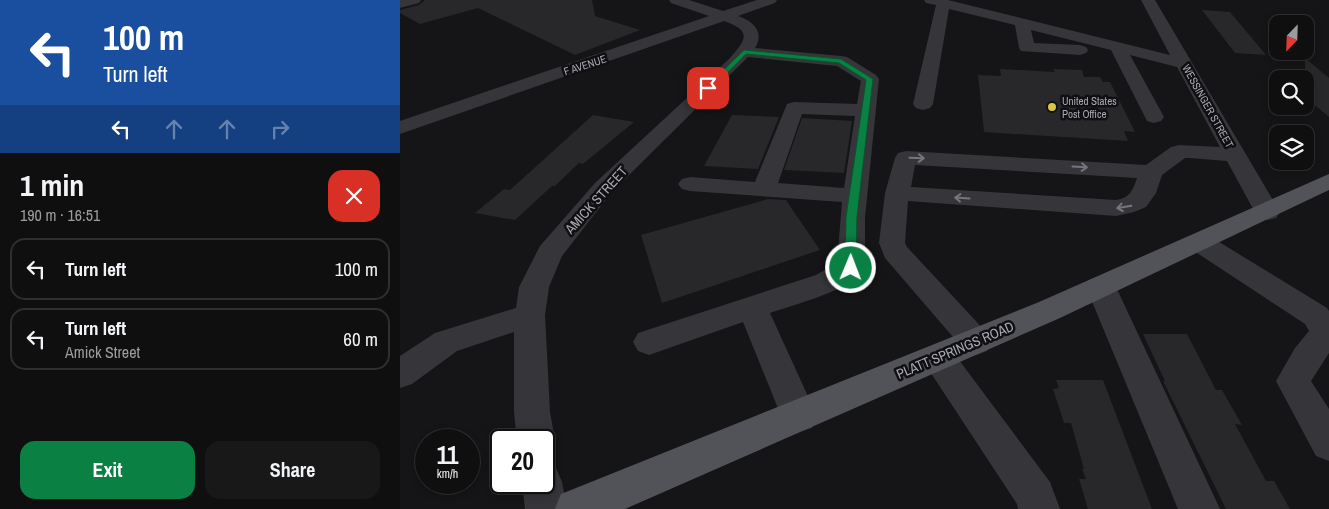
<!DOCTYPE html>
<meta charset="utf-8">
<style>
body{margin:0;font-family:"Archivo Narrow",sans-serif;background:#191819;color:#f1f3f6;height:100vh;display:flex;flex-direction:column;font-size:19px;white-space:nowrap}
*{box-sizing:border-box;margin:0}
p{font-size:16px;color:#9c9c9f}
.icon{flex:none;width:28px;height:28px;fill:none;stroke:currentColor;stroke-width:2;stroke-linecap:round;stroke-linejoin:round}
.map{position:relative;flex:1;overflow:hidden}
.sheet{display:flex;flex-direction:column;background:#100f10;width:400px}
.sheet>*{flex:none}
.top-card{background:#1a4fa0;color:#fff;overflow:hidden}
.needle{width:32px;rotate:203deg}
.fabs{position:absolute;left:869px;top:15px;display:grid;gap:10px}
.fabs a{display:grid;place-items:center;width:45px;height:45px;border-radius:10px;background:#100f10;box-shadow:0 2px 8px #0003,0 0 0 1px #302f30;font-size:25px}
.speed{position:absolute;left:15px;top:429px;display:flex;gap:10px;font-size:25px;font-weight:700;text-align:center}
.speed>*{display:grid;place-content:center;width:65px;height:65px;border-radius:50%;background:#100f10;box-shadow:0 2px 8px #0003,0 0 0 1px #302f30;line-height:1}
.speed small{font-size:12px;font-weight:400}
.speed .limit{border:2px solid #111;border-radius:8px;background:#fff;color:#111}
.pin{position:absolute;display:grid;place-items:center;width:42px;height:42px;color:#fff;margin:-21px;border-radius:10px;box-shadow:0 2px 8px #0006}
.me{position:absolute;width:55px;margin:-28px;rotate:1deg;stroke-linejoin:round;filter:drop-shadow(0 0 4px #0008)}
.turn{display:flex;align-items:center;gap:18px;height:105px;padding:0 20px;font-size:22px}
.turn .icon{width:65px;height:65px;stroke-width:2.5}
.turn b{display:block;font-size:35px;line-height:42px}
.lanes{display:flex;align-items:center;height:48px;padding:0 20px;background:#0003;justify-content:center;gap:25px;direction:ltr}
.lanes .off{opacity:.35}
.round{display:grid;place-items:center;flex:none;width:52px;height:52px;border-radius:15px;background:#191819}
.headline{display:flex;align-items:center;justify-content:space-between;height:85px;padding:0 20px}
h1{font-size:30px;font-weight:800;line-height:38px}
.primary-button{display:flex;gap:10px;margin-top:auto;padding:10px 20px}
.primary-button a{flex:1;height:58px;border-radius:15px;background:#0b8043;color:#fff;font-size:20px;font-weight:800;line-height:58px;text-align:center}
.primary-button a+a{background:#191819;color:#f1f3f6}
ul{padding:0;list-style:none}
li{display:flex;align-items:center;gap:15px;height:62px;margin:0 10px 8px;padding:0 10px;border:2px solid #302f30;border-radius:15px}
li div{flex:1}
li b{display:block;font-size:19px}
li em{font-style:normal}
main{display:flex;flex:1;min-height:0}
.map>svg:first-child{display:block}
.building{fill:#28272a}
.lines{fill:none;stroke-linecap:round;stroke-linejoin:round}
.minor{fill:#36363a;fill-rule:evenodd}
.major{fill:#525259;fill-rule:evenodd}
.oneway{stroke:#75757d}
.route{fill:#0b8043;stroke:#07532c}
.poi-dot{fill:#dbc547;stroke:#100f11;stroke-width:2}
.labels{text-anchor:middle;stroke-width:5;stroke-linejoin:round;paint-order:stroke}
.far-street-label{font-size:11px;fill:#a8a9b4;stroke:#100f11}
.far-poi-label{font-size:11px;fill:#a8a9b4;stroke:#100f11;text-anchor:start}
.street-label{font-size:14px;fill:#a8a9b4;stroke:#100f11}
</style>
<main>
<section class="sheet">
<div class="top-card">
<div class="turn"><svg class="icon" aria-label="left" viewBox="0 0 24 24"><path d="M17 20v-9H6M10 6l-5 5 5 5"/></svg><div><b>100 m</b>Turn left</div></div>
<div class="lanes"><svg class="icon" aria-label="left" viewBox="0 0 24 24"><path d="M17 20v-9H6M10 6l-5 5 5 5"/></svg><svg class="icon off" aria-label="ahead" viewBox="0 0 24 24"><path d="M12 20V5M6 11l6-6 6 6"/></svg><svg class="icon off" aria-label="ahead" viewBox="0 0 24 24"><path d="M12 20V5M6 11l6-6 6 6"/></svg><svg class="icon off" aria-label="right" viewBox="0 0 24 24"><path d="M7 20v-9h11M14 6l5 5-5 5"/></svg></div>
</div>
<div class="headline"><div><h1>1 min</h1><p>190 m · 16:51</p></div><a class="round" style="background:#d93025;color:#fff"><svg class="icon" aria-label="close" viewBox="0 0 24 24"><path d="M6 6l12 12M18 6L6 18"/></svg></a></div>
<ul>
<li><svg class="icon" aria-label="left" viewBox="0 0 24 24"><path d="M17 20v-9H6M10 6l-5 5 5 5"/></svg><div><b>Turn left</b></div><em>100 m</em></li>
<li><svg class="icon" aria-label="left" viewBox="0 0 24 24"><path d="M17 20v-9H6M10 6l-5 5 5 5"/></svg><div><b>Turn left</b><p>Amick Street</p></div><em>60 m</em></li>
</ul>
<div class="primary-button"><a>Exit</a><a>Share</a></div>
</section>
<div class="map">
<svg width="929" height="509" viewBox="0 0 929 509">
<rect width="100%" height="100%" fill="#151416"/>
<path class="building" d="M 25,0 L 192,0 L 195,16 L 240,30 L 175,55 L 78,8 L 20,24 L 0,13 L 0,10 L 19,5 Z
M 802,10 L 830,12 L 866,55 L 835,53 Z
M 905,58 L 929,78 L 929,117 L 905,97 Z
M 600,69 L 655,72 L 653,69 L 682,70 L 684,77 L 700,77 L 703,82 L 710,82 L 735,132 L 724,131 L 728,141 L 584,132 L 578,75 L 601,76 Z
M 193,115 L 234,122 L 183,164 L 179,163 L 155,186 L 152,186 L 115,220 L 75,213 L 104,189 L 110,190 Z
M 332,115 L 379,117 L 358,169 L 304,166 Z
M 402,118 L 452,121 L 444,173 L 384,170 Z
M 368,199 L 386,200 L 420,250 L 262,303 L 241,235 Z
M 743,334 L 787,334 L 816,390 L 822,390 L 842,425 L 835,424 L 866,481 L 874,481 L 890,509 L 826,509 L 763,381 L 765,381 Z
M 656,380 L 703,380 L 752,509 L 688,509 L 679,479 L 686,479 L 682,469 L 684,469 L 671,423 L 664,423 L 653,389 L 659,388 Z"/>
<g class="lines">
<path class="minor" d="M 0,0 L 21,0 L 19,3 L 0,8 Z
M 269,0 L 289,0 L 323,11 L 357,0 L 377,0 L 375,3 L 338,16 C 353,21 365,32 355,48 L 441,56 L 447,57 L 476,75 L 479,79 L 465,217 L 465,268 C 451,291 395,304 370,313 L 417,416 L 412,428 L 399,432 L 386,428 L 343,322 L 249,355 L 238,351 L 233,342 L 238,333 L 416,275 L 437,263 L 442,202 L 290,191 L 282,189 L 278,184 L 282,179 L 290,177 L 355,182 L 387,104 L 394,102 L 457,104 L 461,81 L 437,66 L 348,57 L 211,193 L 162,256 L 149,287 L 145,315 L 150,412 L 155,440 L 149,452 L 144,455 L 144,440 L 117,440 L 114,412 L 114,332 L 57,351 L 12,384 L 0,388 L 0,356 L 35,333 L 116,308 L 119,287 L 140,246 L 195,183 L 329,59 C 346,40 353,31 324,21 L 0,134 L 0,121 L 309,16 L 271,3 ZM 402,114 L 455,116 L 444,188 L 378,183 Z
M 524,0 L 548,0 L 770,55 L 741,0 L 755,0 L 880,212 L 876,218 L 867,220 L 858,218 L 827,161 L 789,158 L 785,158 L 762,175 L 756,193 L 746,207 L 734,212 L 716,216 L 508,201 L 505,243 L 507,247 L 587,333 L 592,342 L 587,351 L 576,355 L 565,351 L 485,258 L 479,243 L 485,193 L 495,158 L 498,153 L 506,151 L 746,165 L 771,147 L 779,145 L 820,147 L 777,67 L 730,55 L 764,117 L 761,121 L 754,123 L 747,121 L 711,50 L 631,30 L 634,43 L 680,45 L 686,47 L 688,50 L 686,53 L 680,55 L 621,51 L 619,48 L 615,25 L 549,9 L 533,104 L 530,108 L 523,110 L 516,108 L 513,104 L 536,5 L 526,3 ZM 515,165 L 737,178 C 733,190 730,198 716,200 L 511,187 Z
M 801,234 L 811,237 L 927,308 L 929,311 L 929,353 L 911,381 L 929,409 L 929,461 L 916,456 L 876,381 L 895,348 L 909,331 L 905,324 L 791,249 L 788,243 L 791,237 Z
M 701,276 L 711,279 L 716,287 L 820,509 L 778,509 L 686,287 L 691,279 Z
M 538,344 L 550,348 L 650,482 L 660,509 L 618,509 L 617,504 L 521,358 L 526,348 Z
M 144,463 L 156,468 L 162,482 L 167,509 L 125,509 L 122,482 L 144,482 Z"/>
<path class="major" d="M 929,174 L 929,190 L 660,318 L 225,509 L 155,509 L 161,494 L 639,302 Z"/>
</g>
<defs><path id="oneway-shaft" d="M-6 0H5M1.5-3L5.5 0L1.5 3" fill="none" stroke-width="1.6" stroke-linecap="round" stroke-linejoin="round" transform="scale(1.25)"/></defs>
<g class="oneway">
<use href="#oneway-shaft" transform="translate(517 158) rotate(2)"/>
<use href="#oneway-shaft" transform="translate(680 167) rotate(3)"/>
<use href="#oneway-shaft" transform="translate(562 198) rotate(-176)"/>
<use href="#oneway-shaft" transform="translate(724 207) rotate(171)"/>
</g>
<path class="route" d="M 344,50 L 441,59 L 473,79 L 457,217 L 456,268 L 455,271 L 446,271 L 445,268 L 446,217 L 466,80 L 439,63 L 346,54 L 311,90 L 306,90 L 306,87 Z"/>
<circle class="poi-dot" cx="652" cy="107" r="5"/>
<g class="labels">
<g class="far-street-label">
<text transform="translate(185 65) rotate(-18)" y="4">F AVENUE</text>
<text transform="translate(808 106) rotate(61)" y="4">WESSINGER STREET</text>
</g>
<g class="far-poi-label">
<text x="662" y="105">United States<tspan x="662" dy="13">Post Office</tspan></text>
</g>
<g class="street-label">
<text transform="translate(196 200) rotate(-48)" y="5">AMICK STREET</text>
<text transform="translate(555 350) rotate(-23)" y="5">PLATT SPRINGS ROAD</text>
</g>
</g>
</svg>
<div class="fabs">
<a><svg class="needle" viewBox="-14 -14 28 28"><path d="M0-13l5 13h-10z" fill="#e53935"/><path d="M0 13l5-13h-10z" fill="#9c9c9f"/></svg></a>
<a><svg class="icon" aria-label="search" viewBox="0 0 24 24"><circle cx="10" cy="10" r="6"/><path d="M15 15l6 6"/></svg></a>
<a><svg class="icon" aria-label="layers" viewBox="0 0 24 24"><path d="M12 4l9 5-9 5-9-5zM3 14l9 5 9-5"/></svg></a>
</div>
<div class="speed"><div>11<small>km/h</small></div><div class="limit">20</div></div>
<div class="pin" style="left:308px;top:88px;background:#d93025"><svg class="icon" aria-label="arrive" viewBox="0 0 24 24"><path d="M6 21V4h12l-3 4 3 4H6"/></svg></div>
<svg class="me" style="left:451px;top:268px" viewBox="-20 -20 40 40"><circle r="17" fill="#0b8043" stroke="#fff" stroke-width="3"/><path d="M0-11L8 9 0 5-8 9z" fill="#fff"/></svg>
</div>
</main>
